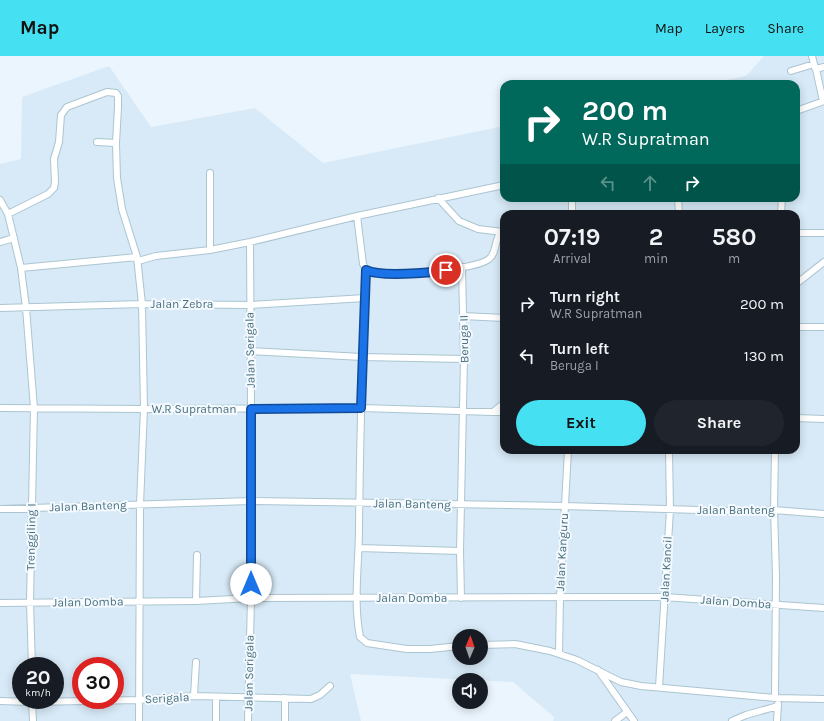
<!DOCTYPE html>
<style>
body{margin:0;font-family:Karla,sans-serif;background:#20242c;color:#f1f3f6;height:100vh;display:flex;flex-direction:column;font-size:15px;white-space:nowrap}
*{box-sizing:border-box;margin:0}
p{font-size:13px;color:#9ea1a6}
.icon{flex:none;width:22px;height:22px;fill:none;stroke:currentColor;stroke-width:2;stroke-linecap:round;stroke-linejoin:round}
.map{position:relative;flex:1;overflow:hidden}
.panel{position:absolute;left:500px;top:154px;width:300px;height:244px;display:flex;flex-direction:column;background:#171b24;border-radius:12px;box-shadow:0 2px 10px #0003}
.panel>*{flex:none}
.top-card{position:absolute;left:500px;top:24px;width:300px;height:122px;border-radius:12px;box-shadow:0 2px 10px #0003;background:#00695c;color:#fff;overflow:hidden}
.needle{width:26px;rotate:2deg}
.fabs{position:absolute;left:452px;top:573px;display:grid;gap:8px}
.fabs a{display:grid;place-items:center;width:36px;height:36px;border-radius:50%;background:#171b24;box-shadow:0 2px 10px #0003;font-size:20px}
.speed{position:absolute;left:12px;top:601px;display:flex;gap:8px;font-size:20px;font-weight:700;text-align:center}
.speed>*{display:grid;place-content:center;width:52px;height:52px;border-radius:50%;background:#171b24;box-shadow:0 2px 10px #0003;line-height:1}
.speed small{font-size:10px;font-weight:400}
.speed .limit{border:6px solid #d22;background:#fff;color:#111}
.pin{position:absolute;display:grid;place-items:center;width:34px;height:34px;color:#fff;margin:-17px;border:2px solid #fff;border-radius:50%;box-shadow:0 1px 4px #0007}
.me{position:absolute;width:44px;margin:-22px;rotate:0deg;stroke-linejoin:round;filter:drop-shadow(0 0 3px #0008)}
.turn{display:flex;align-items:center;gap:14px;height:84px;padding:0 16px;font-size:18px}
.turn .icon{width:52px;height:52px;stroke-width:2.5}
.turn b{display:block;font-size:28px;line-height:34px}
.lanes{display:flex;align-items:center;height:38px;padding:0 16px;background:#0003;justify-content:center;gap:20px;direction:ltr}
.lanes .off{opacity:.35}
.eta{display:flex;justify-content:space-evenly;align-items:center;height:68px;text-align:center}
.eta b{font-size:24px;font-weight:700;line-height:28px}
.cta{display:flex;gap:8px;margin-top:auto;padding:8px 16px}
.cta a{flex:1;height:46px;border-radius:24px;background:#45e1f2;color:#111;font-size:16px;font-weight:700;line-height:46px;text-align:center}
.cta a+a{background:#20242c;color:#f1f3f6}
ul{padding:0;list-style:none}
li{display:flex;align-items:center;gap:12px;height:52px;padding:0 16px}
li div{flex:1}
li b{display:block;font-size:15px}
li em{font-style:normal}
header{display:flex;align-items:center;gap:24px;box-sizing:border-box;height:56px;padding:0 20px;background:#45e1f2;color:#111}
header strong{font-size:19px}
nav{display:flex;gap:22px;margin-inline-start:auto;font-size:14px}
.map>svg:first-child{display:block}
.residential{fill:#d8eaf7;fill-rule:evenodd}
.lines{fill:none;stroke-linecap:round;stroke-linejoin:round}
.minor-casing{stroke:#abc5d1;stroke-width:8}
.minor{stroke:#fff;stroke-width:6}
.route-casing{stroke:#114b97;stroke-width:10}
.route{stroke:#1a73e8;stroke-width:7}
.labels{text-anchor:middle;stroke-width:4;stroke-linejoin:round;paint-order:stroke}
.street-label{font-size:12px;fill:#4a717d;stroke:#f3f9ff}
</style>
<header>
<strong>Map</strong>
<nav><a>Map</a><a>Layers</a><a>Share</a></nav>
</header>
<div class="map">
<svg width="824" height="665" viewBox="0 0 824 665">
<rect width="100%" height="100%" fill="#ebf5fe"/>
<path class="residential" d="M 764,0 L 824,0 L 824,665 L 553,665 L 554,661 L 513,626 L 350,618 L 361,665 L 0,665 L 0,108 L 21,103 L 22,41 L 109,10 L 151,71 L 255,52 L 323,107 L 504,70 L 504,142 L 796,142 L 796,28 L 709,28 L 746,20 ZM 504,158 L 796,158 L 796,394 L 504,394 ZM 459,580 L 481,580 L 481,602 L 459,602 ZM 21,610 L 55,610 L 55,644 L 21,644 ZM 81,610 L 115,610 L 115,644 L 81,644 Z"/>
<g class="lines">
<g class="minor-casing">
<path id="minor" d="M 812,0 L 815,12
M 791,15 L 814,8
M 823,45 L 816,13 L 824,11
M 796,55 L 824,45
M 97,86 L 116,87
M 438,142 L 459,165 L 478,173 L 503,176
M 678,142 L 679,158
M 0,144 L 8,158 L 21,212 L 26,252 L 34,352 L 30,546 L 32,610
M 8,158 L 48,138 L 54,132 L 55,126 L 54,103 L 59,86 L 61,59 L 67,51 L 107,36 L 116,37 L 118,40 L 118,52 L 116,87 L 117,122 L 122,153 L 137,201 L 142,248 L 144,353 L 140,448 L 139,665
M 572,158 L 572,142
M 781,158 L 782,142
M 357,160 L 363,208 C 365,212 367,215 371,216 C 388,221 475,214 489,203 C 497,197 494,184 501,176
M 796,177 L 824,177
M 0,186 L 14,182
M 210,194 L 210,117
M 138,205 L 156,200 L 210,194 L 250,186 L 357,160 L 504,129
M 21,212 L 137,201
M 366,214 C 362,300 360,386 359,472 C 359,508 353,545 360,581 L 367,587 L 407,593 L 430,593 L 459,590
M 796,228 L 824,206
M 0,252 L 142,248 L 250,249 L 365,242
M 463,260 L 504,262
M 796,271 L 824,271
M 250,295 L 362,301 L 464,303
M 0,352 L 144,353 L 361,352 L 493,356 L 504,347
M 493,356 L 504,356
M 796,362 L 824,363
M 775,394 L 774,454 L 776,520 L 775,642
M 0,453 L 251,445 L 565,450 L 732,455 L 774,454 L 824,458
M 359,492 L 460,495
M 461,542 L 460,495 L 464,303 L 462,211
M 196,545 L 197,499
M 0,547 L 196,545 L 251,542 L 619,541 L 664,541 L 824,552
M 481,589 L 515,588 L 550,595 L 577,604 L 621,626 L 641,630 L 775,642 L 824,643
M 559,598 L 560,541 L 568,394
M 598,614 L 634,665
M 659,631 L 670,454 L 669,394
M 194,640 L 196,606
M 285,642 L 285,665
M 32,644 L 33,665
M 0,645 L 32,646 L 139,644 L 194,640 L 311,643 L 320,639 L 330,630
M 216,665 L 216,641
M 248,665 L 251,542 L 251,353 L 250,186
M 615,665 L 627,656
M 732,665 L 746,659 L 778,650
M 777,665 L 778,648"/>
</g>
<use href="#minor" class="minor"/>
</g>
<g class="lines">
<g class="route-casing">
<path id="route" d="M 251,528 L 251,353 L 361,352 L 366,214 C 380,221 429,217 446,214"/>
</g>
<use href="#route" class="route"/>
</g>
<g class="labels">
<g class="street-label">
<text x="182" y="252">Jalan Zebra</text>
<text transform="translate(464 283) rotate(-91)" y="4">Beruga II</text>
<text transform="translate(250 294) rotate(-91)" y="4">Jalan Serigala</text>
<text x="194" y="357">W.R Supratman</text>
<text transform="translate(412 448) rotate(1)" y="4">Jalan Banteng</text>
<text transform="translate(88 450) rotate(-2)" y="4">Jalan Banteng</text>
<text x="736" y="458">Jalan Banteng</text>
<text transform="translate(31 481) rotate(-89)" y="4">Trenggiling I</text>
<text transform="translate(562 496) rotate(-87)" y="4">Jalan Kanguru</text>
<text transform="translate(666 513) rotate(-87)" y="4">Jalan Kancil</text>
<text x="412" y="546">Jalan Domba</text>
<text transform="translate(88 546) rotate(-1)" y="4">Jalan Domba</text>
<text transform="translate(736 546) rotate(4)" y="4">Jalan Domba</text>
<text transform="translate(249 617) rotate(-89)" y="4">Jalan Serigala</text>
<text transform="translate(167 642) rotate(-3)" y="4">Serigala</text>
</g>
</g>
</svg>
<div class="fabs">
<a><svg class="needle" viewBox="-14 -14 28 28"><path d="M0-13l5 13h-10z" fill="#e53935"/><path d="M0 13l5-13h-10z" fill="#9ea1a6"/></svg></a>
<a><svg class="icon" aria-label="sound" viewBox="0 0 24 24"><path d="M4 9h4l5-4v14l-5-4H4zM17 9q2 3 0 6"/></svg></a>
</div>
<div class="speed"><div>20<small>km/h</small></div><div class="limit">30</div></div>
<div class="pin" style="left:446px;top:214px;background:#d93025"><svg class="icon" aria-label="arrive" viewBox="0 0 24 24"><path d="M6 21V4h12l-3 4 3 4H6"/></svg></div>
<svg class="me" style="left:251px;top:528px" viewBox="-20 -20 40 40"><circle r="19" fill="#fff"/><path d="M0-13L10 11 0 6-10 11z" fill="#1a73e8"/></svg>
<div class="top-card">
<div class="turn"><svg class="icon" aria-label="right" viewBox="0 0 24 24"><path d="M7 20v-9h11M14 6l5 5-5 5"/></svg><div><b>200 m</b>W.R Supratman</div></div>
<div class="lanes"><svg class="icon off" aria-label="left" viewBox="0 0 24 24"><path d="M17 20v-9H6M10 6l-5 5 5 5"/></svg><svg class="icon off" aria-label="ahead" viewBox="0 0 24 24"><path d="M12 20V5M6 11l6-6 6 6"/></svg><svg class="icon" aria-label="right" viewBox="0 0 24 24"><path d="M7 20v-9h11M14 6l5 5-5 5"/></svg></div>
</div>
<section class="panel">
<div class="eta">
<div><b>07:19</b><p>Arrival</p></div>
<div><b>2</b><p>min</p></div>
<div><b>580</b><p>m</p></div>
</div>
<ul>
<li><svg class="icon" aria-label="right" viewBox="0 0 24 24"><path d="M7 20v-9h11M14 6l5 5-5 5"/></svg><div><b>Turn right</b><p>W.R Supratman</p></div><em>200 m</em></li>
<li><svg class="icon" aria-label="left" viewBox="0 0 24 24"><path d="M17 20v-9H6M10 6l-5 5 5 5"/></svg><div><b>Turn left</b><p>Beruga I</p></div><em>130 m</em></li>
</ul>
<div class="cta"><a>Exit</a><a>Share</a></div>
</section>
</div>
